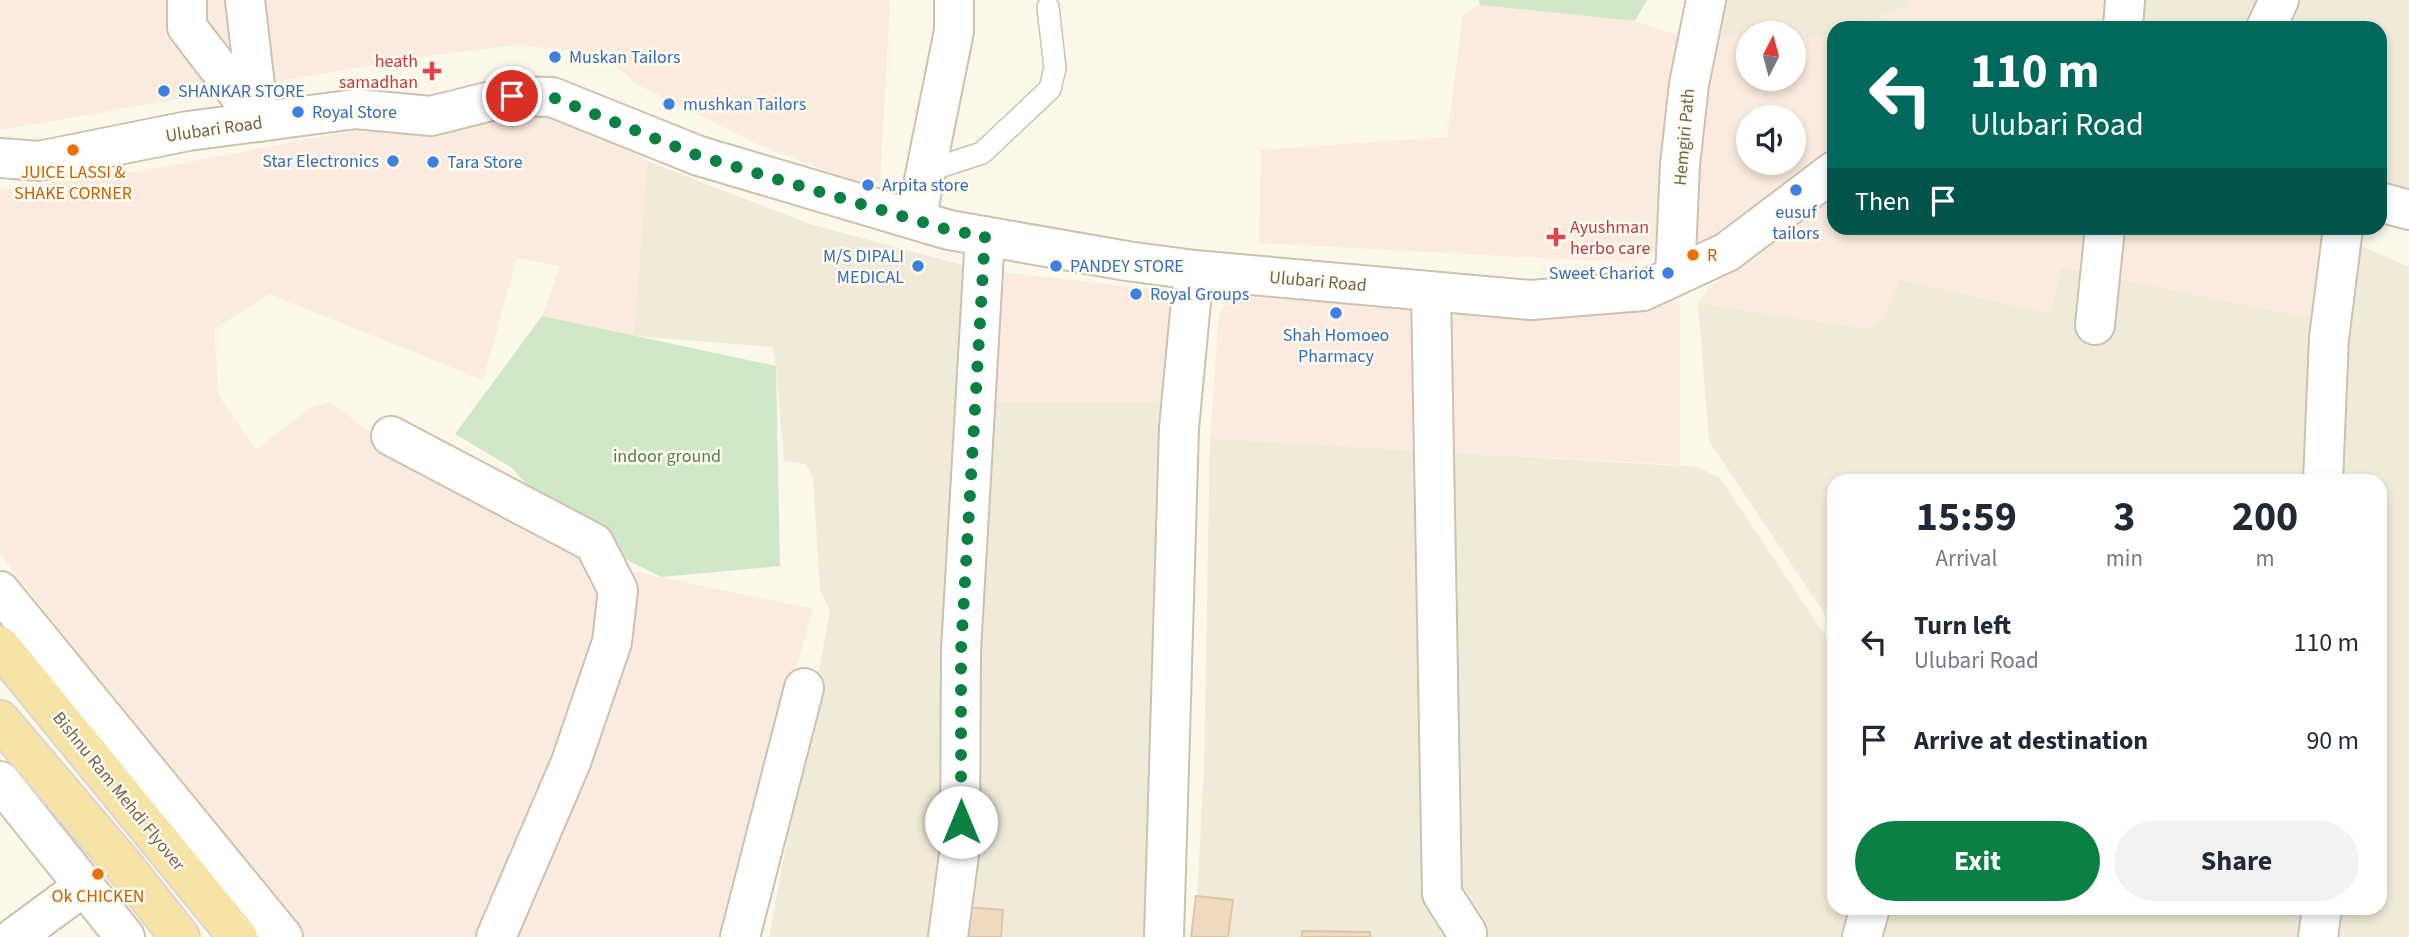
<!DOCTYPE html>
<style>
body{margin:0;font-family:"Source Sans 3",sans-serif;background:#f2f2f3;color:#1f2937;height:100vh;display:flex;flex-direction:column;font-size:26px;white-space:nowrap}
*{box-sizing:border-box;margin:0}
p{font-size:23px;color:#747a83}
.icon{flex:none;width:38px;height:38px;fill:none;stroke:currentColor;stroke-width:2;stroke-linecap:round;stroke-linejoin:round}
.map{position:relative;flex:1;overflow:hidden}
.sheet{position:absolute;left:1827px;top:474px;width:560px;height:441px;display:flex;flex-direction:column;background:#fff;border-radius:21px;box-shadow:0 4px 10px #0003}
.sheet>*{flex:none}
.top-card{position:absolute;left:1827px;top:21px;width:560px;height:214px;border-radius:21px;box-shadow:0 4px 10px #0003;background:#00695c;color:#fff;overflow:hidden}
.needle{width:46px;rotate:6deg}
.fabs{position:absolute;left:1736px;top:21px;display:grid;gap:14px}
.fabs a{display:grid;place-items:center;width:70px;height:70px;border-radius:50%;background:#fff;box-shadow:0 4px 10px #0003;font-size:35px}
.pin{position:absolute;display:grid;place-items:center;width:60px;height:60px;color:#fff;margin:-30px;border:4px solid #fff;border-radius:50%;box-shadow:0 2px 7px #0007}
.me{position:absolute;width:77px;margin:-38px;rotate:0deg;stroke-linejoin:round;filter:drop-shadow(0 0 5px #0008)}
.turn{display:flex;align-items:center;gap:24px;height:147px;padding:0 28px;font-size:32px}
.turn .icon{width:91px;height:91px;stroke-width:2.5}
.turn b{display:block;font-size:49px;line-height:60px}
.then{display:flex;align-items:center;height:66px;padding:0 28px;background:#0003;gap:14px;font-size:26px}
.eta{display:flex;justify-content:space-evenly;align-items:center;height:119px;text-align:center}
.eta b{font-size:42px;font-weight:700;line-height:49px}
.action{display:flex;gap:14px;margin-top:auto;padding:14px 28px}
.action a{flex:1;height:80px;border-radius:42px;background:#0b8043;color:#fff;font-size:28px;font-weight:700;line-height:80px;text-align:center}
.action a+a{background:#f2f2f3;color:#1f2937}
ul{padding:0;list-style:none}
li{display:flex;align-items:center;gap:21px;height:98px;padding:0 28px}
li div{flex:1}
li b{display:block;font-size:26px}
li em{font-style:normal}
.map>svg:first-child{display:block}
.residential{fill:#f2ead8}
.commercial{fill:#fbebde;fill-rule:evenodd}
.green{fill:#d0e8c8}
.building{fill:#efdbc2;stroke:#e1c5a4;stroke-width:2}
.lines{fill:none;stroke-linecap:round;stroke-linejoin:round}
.lane-casing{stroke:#cdc1b0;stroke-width:24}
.street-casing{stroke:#cdc1b0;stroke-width:42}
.secondary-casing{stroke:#cfc2ad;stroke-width:42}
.primary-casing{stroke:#dbd6d1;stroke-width:42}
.lane{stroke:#fff;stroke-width:21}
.street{stroke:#fff;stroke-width:38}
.secondary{stroke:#fff;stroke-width:38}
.primary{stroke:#f5e4a6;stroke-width:38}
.route{stroke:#0b8043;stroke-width:12;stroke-dasharray:0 21.6}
.shop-dot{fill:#3f7fe0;stroke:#fefbef;stroke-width:2.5}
.health-dot{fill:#e0444e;stroke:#fefbef;stroke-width:2.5}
.food-dot{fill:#e8710a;stroke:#fefbef;stroke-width:2.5}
.labels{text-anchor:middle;stroke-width:5;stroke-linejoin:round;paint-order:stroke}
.shop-label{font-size:18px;fill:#366cbe;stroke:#fefbef;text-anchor:start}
.health-label{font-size:18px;fill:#be3a42;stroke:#fefbef;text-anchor:end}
.street-label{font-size:18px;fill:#74624e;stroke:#fefbef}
.food-label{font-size:18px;fill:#c56008;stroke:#fefbef}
.park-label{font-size:18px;fill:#517f4a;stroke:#fefbef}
</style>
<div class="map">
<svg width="2409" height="937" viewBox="0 0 2409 937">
<rect width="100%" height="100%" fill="#fbf7e9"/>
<path class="residential" d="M 1716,0 L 1910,0 L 1907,7 L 1845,28 L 1834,28 L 1834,32 L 1813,39 L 1794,39 L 1794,33 L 1748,33 L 1748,38 L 1710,37 Z
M 2115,0 L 2409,0 L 2409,199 L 2380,189 L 2380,28 L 2114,28 Z
M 647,161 L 810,224 L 977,269 L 962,402 L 1164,402 L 1172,937 L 769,937 L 830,611 L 820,590 L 813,478 L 806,464 L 784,461 L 776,366 L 772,347 L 633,336 Z
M 2350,241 L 2409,267 L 2409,937 L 1883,937 L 1888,908 L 2380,908 L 2380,481 L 1834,481 L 1834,628 L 1709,441 L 1698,303 L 1869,329 L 1883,319 L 1899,279 L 2050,313 L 2061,267 L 2321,320 Z
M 1210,438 L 1697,467 L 1720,478 L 1834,649 L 1834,908 L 1867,908 L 1851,937 L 1195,937 L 1204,767 Z"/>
<path class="commercial" d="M 0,0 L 890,0 L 880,182 L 868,187 L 762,146 L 636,84 L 604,55 L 519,45 L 420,57 L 0,130 Z
M 1910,0 L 2115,0 L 2114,28 L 1845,28 L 1907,7 Z
M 1480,5 L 1635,21 L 1677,35 L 1673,220 L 1666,243 L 1635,263 L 1259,243 L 1261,150 L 1447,137 L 1463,14 Z
M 1834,32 L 1834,147 L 1742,218 L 1703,243 L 1695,239 L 1710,37 L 1748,38 L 1748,79 L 1794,79 L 1794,39 L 1813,39 ZM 1748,117 L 1794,117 L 1794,163 L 1748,163 Z
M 511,96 L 608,134 L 647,161 L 633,336 L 563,331 L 542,316 L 560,266 L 517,258 L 483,380 L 270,294 L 214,329 L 219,396 L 256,450 L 311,407 L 330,402 L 425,473 L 607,566 L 813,609 L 721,937 L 292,937 L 0,553 L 0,190 L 146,170 L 431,116 Z
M 1834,191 L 1834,228 L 2318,228 L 2350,241 L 2321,320 L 2061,267 L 2050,313 L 1900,279 L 1883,319 L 1869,329 L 1698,303 L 1707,290 Z
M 977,269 L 1177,292 L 1164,402 L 961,402 Z
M 1233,297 L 1587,309 L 1667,302 L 1680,305 L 1680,465 L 1210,438 L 1219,313 Z"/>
<path class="green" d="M 1479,0 L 1647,0 L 1635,21 L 1480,5 Z
M 542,316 L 776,366 L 780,566 L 661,577 L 566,529 L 512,468 L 455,434 Z"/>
<path class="building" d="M 1196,896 L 1233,900 L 1228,937 L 1191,937 Z
M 955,906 L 1003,910 L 1001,937 L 953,937 Z
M 1302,931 L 1370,932 L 1370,937 L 1302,937 Z"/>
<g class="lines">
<g class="lane-casing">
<path id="lane" d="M 927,171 L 982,153 L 1050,89 L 1055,68 L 1048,7"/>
</g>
<g class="street-casing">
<path id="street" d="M 187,0 L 187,27 L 260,122
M 245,0 L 259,120
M 2123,28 L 2125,0
M 2266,28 L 2279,0
M 0,158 L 39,161 L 188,131 L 356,109 L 431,116 L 511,96 L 552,97 L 699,156 L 949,230 L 1127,261 L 1194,270 L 1531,300 L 1643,291 L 1727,252 L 1834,171
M 2380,202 L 2409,210
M 916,220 L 954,31 L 954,0
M 1675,276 L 1680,165 L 1689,84 L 1706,0
M 1431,291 L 1442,894 L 1467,933
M 2095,325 L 2105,228
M 391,436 L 594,543 L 618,590 L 612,642 L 571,762 L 496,937
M 2323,481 L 2329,338 L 2343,228
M 15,937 L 84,886
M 740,937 L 804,688
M 948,937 L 960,847 L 961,650 L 985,236
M 1164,937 L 1179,428 L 1194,270
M 1862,937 L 1870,908
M 2318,937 L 2322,908"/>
</g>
<g class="secondary-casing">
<path id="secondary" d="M 0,591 L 283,937
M 0,781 L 125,937"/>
</g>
<g class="primary-casing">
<path id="primary" d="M 0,646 L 238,937
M 0,720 L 124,866 L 180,937"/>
</g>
<use href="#lane" class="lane"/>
<use href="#street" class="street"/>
<use href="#secondary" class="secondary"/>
<use href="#primary" class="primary"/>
</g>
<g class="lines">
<path class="route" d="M 512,96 L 552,97 L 699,156 L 949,230 L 985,236 L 961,650 L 961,822"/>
</g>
<g class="shop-dot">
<circle cx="555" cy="57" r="7"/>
<circle cx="164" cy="91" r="7"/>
<circle cx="669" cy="104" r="7"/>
<circle cx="298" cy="112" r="7"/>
<circle cx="393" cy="161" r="7"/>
<circle cx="433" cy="162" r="7"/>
<circle cx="868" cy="185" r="7"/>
<circle cx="1796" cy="190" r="7"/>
<circle cx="918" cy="266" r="7"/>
<circle cx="1056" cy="266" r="7"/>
<circle cx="1668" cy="273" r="7"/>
<circle cx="1136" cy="294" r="7"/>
<circle cx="1336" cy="313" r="7"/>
</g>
<g class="health-dot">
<path d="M428.5 60.5h7v7h7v7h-7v7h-7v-7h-7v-7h7z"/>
<path d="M1552.5 226.5h7v7h7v7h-7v7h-7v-7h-7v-7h7z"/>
</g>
<g class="food-dot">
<circle cx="73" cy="150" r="7"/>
<circle cx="1693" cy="255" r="7"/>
<circle cx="98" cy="874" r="7"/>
</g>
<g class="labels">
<g class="shop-label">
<text x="569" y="63">Muskan Tailors</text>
<text x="178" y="97">SHANKAR STORE</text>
<text x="683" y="110">mushkan Tailors</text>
<text x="312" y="118">Royal Store</text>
<text x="379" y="167" text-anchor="end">Star Electronics</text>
<text x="447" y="168">Tara Store</text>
<text x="882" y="191">Arpita store</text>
<text x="1796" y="218" text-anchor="middle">eusuf<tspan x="1796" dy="21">tailors</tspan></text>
<text x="904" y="262" text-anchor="end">M/S DIPALI<tspan x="904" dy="21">MEDICAL</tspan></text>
<text x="1070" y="272">PANDEY STORE</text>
<text x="1654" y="279" text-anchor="end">Sweet Chariot</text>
<text x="1150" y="300">Royal Groups</text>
<text x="1336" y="341" text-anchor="middle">Shah Homoeo<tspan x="1336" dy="21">Pharmacy</tspan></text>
</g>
<g class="health-label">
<text x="418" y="67">heath<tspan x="418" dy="21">samadhan</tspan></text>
<text x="1570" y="233" text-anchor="start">Ayushman<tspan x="1570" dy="21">herbo care</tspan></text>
</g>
<g class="street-label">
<text transform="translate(214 129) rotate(-8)" y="6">Ulubari Road</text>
<text transform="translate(1684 137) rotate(-85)" y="6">Hemgiri Path</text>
<text transform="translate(1318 281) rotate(5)" y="6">Ulubari Road</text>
<text transform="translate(119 791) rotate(51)" y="6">Bishnu Ram Mehdi Flyover</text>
</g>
<g class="food-label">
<text x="73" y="178">JUICE LASSI &amp;<tspan x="73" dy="21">SHAKE CORNER</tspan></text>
<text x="1707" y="261" text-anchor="start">R</text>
<text x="98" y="902">Ok CHICKEN</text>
</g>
<g class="park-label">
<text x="667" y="462">indoor ground</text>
</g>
</g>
</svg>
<div class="fabs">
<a><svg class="needle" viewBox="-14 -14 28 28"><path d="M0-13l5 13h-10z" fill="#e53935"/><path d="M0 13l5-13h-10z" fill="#747a83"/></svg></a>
<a><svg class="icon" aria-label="sound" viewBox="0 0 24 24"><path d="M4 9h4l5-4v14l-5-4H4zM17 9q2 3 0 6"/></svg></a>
</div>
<div class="pin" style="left:512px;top:96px;background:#d93025"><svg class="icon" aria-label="arrive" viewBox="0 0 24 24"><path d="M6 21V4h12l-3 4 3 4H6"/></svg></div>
<svg class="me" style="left:961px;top:822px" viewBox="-20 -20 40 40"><circle r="19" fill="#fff"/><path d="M0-13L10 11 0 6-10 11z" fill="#0b8043"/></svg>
<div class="top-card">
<div class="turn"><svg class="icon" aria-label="left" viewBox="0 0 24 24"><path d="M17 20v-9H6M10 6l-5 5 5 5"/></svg><div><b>110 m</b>Ulubari Road</div></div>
<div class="then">Then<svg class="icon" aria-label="arrive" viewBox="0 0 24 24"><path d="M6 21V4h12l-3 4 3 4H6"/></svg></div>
</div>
<section class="sheet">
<div class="eta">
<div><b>15:59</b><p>Arrival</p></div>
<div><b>3</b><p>min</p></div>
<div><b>200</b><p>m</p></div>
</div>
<ul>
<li><svg class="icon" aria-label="left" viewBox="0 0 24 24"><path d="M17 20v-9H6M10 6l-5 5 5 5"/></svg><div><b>Turn left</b><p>Ulubari Road</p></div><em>110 m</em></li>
<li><svg class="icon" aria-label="arrive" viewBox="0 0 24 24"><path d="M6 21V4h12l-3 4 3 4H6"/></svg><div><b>Arrive at destination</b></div><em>90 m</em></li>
</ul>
<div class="action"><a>Exit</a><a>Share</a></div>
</section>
</div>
